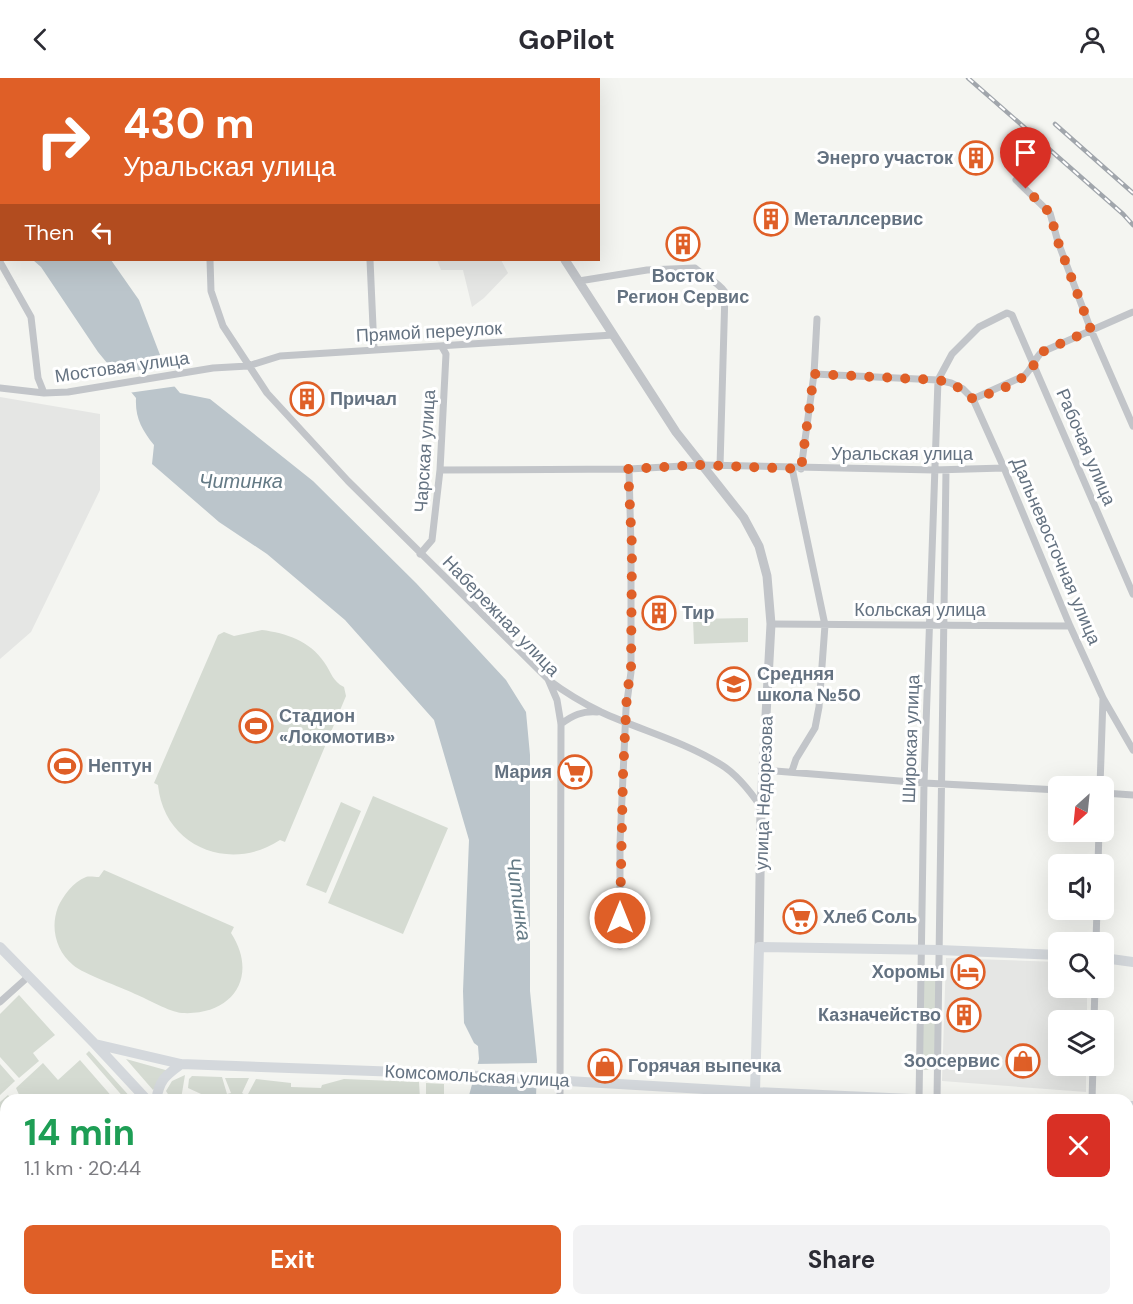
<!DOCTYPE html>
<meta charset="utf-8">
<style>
body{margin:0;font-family:"DM Sans",sans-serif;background:#f2f2f3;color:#2b2b33;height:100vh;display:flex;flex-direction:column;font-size:22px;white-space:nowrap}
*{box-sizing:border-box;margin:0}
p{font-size:20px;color:#7c7c81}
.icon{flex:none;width:33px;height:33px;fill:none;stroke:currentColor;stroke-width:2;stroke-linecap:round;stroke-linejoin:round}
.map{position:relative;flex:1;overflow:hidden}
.panel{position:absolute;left:0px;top:1016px;width:1134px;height:212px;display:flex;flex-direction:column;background:#fff;border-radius:18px 18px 0 0;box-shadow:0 6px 24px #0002}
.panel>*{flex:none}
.hud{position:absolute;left:0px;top:0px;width:600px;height:183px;box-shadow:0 6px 24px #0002;background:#df5f27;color:#fff;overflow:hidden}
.needle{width:39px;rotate:207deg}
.controls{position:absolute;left:1048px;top:698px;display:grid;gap:12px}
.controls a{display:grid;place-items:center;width:66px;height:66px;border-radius:9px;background:#fff;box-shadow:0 6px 24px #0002;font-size:30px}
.pin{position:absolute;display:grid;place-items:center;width:51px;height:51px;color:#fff;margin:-62px -26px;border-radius:50% 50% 50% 0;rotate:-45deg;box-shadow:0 0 6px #0007}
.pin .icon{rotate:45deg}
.me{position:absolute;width:66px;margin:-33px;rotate:0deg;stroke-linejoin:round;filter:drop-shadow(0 0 4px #0008)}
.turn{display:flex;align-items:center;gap:21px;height:126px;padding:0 24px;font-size:27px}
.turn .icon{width:78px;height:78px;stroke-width:2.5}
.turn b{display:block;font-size:42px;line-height:51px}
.then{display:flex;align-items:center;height:57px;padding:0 24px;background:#0003;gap:12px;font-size:22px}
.round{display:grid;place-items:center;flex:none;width:63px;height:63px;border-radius:9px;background:#f2f2f3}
.summary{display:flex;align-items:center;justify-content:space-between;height:102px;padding:0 24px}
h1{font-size:36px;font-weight:700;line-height:45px;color:#1e9e55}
.primary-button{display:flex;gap:12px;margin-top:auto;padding:12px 24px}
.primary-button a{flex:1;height:69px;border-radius:9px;background:#df5f27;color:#fff;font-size:24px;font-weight:700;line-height:69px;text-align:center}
.primary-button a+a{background:#f2f2f3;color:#2b2b33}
header{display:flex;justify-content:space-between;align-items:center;height:78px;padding:0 24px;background:#fff;font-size:27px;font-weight:700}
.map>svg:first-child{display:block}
.built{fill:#e5e6e4}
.green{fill:#d5dbd2}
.water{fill:#bbc5cb}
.pier{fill:#f4f5f1}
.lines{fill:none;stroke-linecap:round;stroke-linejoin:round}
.minor{stroke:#c2c5c9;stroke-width:7}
.tertiary{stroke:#c2c5c9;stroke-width:9}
.secondary{stroke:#d4d8dc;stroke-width:10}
.rail-casing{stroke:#a1a6ac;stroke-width:4.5}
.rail{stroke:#fff;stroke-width:2;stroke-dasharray:7;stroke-linecap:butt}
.route{stroke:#df5f27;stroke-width:10;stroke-dasharray:0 18}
.labels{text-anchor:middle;stroke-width:6;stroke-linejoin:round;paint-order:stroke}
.poi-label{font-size:18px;font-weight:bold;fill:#647281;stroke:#fff;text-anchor:start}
.street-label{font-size:18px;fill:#647281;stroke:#fff}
.water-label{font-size:20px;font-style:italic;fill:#647a85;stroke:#fff}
</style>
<header><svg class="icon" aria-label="back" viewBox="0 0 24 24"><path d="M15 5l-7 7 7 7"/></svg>GoPilot<svg class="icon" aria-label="person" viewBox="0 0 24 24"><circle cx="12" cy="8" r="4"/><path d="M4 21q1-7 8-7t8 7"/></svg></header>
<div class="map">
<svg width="1133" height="1226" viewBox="0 0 1133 1226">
<rect width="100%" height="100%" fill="#f4f5f1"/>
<path class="built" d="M 437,182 L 501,182 L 508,195 L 484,220 L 472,229 L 463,192 L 441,192 Z
M 0,319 L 100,336 L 100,412 L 31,554 L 0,581 Z
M 946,880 L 1059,884 L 1059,909 L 1087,909 L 1087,942 L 1059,942 L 1059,987 L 1086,987 L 1086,1014 L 942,1003 Z"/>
<path class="green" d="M 748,540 L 748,564 L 694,566 L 693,541 Z
M 262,552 C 286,555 310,563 324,584 C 332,595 332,603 344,609 L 346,618 L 285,764 L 280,762 C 230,795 164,769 158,707 L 154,705 L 218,557 L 224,554 L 234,558 Z
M 373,718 L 448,750 L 403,856 L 328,825 Z
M 341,724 L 361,733 L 326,815 L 306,807 Z
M 104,792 L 234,849 L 231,855 C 259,898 233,938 182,935 C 169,934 148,921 135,916 C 121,909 83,896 73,887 C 56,873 50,850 58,829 C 63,818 73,804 86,799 C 89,798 95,799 99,799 Z
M 924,891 L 938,891 L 935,992 L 922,992 Z
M 19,917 L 55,957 L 33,975 L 39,983 L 19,1000 L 0,979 L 0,936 Z
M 89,973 L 132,1021 L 125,1021 L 86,976 Z
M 126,981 L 169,993 L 153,1012 Z
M 80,982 L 114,1021 L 21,1021 L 16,1010 L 43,985 L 58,1002 Z
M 0,986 L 15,1003 L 0,1017 Z
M 185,997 L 181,1021 L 171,1021 L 166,1013 L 172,1003 Z
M 192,998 L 222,999 L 227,1016 L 231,1015 L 225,1000 L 249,1000 L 242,1015 L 247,1018 L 256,1001 L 291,1005 L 291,1009 L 321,1010 L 322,1007 L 344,1001 L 419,1004 L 420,1021 L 212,1021 L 188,1010 L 189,1001 Z
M 426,1005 L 444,1006 L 444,1021 L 426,1021 Z
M 8,1017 L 11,1021 L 6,1022 L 6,1057 L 0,1051 L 0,1024 Z
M 6,1160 L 6,1221 L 72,1221 L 66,1226 L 0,1226 L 0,1166 Z
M 152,1221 L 272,1221 L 254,1226 L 147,1226 Z"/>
<path class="water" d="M 0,7 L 2,7 L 1,137 L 0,135 Z
M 33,182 L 111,182 L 139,222 L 170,303 L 180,315 L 210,321 L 313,403 L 416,505 L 506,602 L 526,634 L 530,677 L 530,913 L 537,982 L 536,1021 L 468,1021 L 479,981 L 478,968 L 474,965 L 464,945 L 463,913 L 469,762 L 434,642 L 345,542 L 267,476 L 219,444 L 152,386 L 154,367 C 142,352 135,340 136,320 L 98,274 L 41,189 Z
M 468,1221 L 530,1221 L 530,1226 L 468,1226 Z"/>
<path class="pier" d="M 167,288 L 173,302 L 178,308 L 128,315 L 112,296 Z
M 540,985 L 539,1010 L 469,1006 L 475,986 Z"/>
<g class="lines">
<path class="minor" d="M 81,0 L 82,2
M 204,0 L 204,2
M 363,0 L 363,2
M 1016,102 L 1050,135 L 1058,164 L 1091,252 L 1133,348
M 210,182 L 211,213 L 223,248 L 267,315 L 348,403 L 548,601 L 557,622 L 561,646 L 560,1022
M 370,182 L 374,271
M 0,184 L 31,239 L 38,300 L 44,315
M 579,203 L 647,192 L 695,190 C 705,199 716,202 725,214 L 720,388
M 814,296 L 938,302 L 951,305 L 963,311 L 973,321 L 1004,390 L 1070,548 L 1103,620 L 1133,672
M 0,310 L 44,315 L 68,314 L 213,290 L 248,288 L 280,278 L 613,257
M 973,321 L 1024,298 C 1032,291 1034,281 1042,274 L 1133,234
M 792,390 L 825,547 L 819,629 L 815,650 L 796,681 L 792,693
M 801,391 L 814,296 L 817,241
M 440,392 L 629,391 L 701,387 L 934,392 L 1004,390
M 420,476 L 432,462 L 440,392 L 446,276 L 442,269
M 771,546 L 1070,548
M 550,603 C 566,615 583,625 601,634 C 640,652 683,663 720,686 C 737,696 750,713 761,729
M 561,646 C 573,637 582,633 597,634
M 763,692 L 924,705 L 1059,712
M 1100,708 L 1103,620
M 1104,715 L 1133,717
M 1098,786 L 1099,753
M 1096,864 L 1097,831
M 620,868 L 620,765 L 626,631 L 631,594 L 631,469 L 629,391
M 0,924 L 29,898
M 1094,942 L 1095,909
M 919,1022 L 924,705 L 938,302 L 952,276 L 979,249 L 1007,235 L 1012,237 L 1133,516
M 937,1022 L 946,392
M 1092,1022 L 1093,987
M 1128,1186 L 1133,1186
M 299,1226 L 303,1221
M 557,1226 L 558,1221
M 750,1226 L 750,1221
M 907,1226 L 907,1221
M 929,1226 L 929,1221
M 1085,1226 L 1085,1221"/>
<path class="tertiary" d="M 448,0 L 449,2
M 565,182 L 676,354 L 744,440 L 759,468 L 767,498 L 771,546 L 761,729 L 759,869"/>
<path class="secondary" d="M 0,869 L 95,966 L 147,1022
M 1104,880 L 1133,884
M 95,966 L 181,986 L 429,995 L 755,1014 L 933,1022
M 755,1014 L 759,869 L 939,872 L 1059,877
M 156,1022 C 160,1001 165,998 181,986
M 1128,1028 L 1133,1028
M 318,1221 L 322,1226"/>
<g class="rail-casing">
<path id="rail" d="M 968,0 L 1123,136 L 1133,147
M 1055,46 L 1133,115"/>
</g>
<use href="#rail" class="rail"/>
</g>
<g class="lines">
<path class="route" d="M 620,840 L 623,697 L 627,614 L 631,594 L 632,469 L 628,391 L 701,387 L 801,391 L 814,296 L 938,302 C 953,305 962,311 973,321 C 991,315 1015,308 1029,294 C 1035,288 1035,280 1042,274 L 1091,252 L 1058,164 L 1050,135 L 1026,111"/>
</g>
<defs>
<g id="building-ring" transform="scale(1.725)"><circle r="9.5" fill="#fff" stroke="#df5f27" stroke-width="1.5"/><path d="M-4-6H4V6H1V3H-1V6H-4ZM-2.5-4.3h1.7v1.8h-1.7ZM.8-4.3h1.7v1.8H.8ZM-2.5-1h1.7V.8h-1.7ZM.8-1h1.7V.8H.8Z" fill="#df5f27"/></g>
<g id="school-ring" transform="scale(1.725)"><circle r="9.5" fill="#fff" stroke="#df5f27" stroke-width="1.5"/><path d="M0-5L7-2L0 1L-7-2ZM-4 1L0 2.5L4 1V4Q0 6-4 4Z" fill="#df5f27"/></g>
<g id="stadium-ring" transform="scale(1.725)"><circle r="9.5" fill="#fff" stroke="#df5f27" stroke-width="1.5"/><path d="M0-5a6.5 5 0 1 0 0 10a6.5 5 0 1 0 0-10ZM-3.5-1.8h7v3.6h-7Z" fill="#df5f27"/></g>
<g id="supermarket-ring" transform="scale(1.725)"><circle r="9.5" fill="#fff" stroke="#df5f27" stroke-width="1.5"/><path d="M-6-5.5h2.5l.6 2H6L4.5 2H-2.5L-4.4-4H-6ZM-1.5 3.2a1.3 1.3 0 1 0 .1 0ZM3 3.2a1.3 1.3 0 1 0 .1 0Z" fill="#df5f27"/></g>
<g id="hotel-ring" transform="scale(1.725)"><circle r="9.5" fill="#fff" stroke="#df5f27" stroke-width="1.5"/><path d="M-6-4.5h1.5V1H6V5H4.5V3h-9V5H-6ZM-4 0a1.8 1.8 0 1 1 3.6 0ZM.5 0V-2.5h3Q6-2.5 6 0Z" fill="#df5f27"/></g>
<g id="shop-ring" transform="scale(1.725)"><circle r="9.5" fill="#fff" stroke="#df5f27" stroke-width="1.5"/><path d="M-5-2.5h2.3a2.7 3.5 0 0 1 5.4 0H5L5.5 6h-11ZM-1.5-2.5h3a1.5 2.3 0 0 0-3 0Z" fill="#df5f27"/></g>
</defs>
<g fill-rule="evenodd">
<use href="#building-ring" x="976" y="80"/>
<use href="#building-ring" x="771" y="141"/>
<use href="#building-ring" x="683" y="166"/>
<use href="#building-ring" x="307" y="321"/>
<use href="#building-ring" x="659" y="535"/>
<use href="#school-ring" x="734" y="606"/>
<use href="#stadium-ring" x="256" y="648"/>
<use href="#stadium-ring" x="65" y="688"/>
<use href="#supermarket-ring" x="575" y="694"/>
<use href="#supermarket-ring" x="800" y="839"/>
<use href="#hotel-ring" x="968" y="894"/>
<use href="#building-ring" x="964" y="937"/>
<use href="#shop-ring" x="1023" y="983"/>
<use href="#shop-ring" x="605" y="988"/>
</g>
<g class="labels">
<g class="poi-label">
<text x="953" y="86" text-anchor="end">Энерго участок</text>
<text x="794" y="147">Металлсервис</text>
<text x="683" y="204" text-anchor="middle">Восток<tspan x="683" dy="21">Регион Сервис</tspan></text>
<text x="330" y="327">Причал</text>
<text x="682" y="541">Тир</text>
<text x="757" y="602">Средняя<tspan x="757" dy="21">школа №50</tspan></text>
<text x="279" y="644">Стадион<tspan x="279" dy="21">«Локомотив»</tspan></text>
<text x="88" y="694">Нептун</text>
<text x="552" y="700" text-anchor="end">Мария</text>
<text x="823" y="845">Хлеб Соль</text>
<text x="945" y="900" text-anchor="end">Хоромы</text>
<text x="941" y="943" text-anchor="end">Казначейство</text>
<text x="1000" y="989" text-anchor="end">Зоосервис</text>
<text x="628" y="994">Горячая выпечка</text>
</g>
<g class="street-label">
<text transform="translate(429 254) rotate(-3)" y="6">Прямой переулок</text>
<text transform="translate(122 289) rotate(-8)" y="6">Мостовая улица</text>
<text transform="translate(1086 369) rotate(67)" y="6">Рабочая улица</text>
<text transform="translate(425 373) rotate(-86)" y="6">Чарская улица</text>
<text x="902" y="382">Уральская улица</text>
<text transform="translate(1056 473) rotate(67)" y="6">Дальневосточная улица</text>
<text x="920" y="538">Кольская улица</text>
<text transform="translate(501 538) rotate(46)" y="6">Набережная улица</text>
<text transform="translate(911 661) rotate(-88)" y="6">Широкая улица</text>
<text transform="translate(764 715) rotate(-88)" y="6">улица Недорезова</text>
<text transform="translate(477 998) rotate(3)" y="6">Комсомольская улица</text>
</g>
<g class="water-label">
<text x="241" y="410">Читинка</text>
<text transform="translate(519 821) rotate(82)" y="7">Читинка</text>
</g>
</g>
</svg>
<div class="controls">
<a><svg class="needle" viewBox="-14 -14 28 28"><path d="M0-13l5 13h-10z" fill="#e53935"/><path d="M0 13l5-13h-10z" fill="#7c7c81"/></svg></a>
<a><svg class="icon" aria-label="sound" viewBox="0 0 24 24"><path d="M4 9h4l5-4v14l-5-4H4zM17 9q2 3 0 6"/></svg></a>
<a><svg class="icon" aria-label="search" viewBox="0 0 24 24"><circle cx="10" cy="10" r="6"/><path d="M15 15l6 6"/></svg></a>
<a><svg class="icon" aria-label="layers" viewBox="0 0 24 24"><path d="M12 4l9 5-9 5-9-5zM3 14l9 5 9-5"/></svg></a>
</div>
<div class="pin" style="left:1026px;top:111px;background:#d93025"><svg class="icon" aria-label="arrive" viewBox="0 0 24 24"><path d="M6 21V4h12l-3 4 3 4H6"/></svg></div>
<svg class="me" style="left:620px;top:840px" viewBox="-20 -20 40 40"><circle r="17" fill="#df5f27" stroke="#fff" stroke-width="3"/><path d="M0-11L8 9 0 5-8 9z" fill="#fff"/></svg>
<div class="hud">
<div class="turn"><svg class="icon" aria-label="right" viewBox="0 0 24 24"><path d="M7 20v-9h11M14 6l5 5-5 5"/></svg><div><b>430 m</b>Уральская улица</div></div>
<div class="then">Then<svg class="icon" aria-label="left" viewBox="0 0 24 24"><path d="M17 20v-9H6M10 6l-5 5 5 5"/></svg></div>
</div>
<section class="panel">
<div class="summary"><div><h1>14 min</h1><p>1.1 km · 20:44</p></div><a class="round" style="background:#d93025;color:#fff"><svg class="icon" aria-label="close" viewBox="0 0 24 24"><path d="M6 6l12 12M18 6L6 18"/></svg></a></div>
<div class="primary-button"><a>Exit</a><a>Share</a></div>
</section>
</div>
